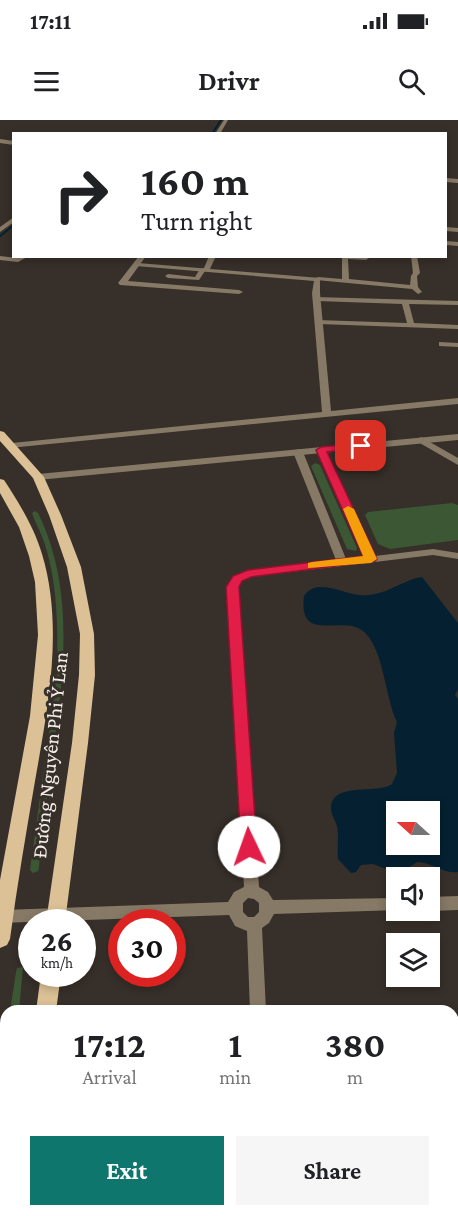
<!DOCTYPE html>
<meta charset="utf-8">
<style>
body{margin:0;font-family:"Crimson Pro",serif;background:#f6f6f6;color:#202124;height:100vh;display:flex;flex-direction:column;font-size:22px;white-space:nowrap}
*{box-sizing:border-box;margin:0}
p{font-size:20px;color:#757577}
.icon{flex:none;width:33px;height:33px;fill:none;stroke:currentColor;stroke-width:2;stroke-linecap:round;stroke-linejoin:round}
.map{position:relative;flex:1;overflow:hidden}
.sheet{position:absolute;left:0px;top:885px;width:459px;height:212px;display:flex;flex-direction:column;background:#fff;border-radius:18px 18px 0 0;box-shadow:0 3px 9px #0003}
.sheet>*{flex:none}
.top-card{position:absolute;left:12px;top:12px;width:435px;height:126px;border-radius:0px;box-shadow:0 3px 9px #0003;background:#fff;color:#202124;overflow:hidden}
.needle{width:39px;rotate:291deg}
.controls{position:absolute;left:386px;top:681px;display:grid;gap:12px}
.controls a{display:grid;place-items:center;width:54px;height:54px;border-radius:0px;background:#fff;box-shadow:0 3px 9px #0003;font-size:30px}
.speed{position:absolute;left:18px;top:789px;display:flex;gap:12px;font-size:30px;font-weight:700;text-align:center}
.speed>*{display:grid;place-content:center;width:78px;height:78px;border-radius:50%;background:#fff;box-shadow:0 3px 9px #0003;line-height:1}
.speed small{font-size:15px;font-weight:400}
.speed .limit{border:9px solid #d22;background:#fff;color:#111}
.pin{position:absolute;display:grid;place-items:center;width:51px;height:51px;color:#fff;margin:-26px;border-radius:12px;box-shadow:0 3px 9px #0006}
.me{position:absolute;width:66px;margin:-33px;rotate:357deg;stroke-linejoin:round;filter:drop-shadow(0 0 4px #0008)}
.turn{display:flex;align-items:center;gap:21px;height:126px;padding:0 30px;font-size:27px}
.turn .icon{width:78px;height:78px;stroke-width:2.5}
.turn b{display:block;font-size:42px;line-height:51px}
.eta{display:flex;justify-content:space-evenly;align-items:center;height:102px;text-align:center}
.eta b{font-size:36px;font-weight:700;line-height:42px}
.cta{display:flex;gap:12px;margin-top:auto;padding:12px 30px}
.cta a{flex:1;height:69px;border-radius:0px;background:#0f766e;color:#fff;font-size:24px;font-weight:700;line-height:69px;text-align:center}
.cta a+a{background:#f6f6f6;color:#202124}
.status{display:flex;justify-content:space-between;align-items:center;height:42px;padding:0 30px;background:#fff;direction:ltr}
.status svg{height:16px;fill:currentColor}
header{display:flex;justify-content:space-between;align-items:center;height:78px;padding:0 30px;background:#fff;font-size:27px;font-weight:700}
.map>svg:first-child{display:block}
.green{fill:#3c5734}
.water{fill:#052030;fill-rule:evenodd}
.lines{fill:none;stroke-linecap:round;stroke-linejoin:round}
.stream{stroke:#052030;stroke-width:2}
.minor{fill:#867965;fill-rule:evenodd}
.tertiary{fill:#867965;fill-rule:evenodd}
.primary{fill:#dcc096;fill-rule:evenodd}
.route{fill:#e11d48;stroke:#92132f;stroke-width:1.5}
.slow{fill:#f59e0b}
.labels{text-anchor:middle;stroke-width:6;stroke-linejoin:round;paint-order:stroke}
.street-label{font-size:21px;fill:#f5efeb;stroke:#372f29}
</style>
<div class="status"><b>17:11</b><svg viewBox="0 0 49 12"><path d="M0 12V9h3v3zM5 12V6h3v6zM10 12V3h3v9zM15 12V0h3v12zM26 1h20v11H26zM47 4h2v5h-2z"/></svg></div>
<header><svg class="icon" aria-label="menu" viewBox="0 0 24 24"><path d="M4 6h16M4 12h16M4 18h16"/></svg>Drivr<svg class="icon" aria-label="search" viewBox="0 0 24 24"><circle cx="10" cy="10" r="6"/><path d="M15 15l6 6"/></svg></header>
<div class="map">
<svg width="458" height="1096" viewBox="0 0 458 1096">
<rect width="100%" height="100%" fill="#372f29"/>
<path class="green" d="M 315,343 L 320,345 L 357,428 L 356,431 L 347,429 L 311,346 Z
M 452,383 L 458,385 L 458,420 L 390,429 L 378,424 L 365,395 L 368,392 Z
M 35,391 L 38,393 C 75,468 64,554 53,633 C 48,671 43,709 39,747 L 38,751 L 33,753 L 30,750 L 57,553 C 58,512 58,468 46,428 C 43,416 36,405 32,393 Z
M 23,847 L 19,891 L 10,891 L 16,852 L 17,848 Z
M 6,919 L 6,988 L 0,1033 L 0,962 Z
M 458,967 L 458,1037 L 453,1037 L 453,968 Z"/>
<path class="water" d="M 422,457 L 458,503 L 458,569 L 455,575 L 458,579 L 458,752 C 442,754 432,742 417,742 L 399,754 L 373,744 L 361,745 L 356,752 L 351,753 L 338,739 C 337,728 339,716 337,706 C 335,700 331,694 331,688 C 332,661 377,675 392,664 L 397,653 L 394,613 L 397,602 C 385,578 384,528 363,511 C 342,494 298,525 304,476 C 316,457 343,474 360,475 C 385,477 399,461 422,457 ZM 396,692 L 429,692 L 429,724 L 396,724 Z"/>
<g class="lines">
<path class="stream" d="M 212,14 L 221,0
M 0,116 L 14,105"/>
<path class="minor" d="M 224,0 L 228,0 L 220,14 L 215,14 Z
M 14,97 L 14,102 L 0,112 L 0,107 Z
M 446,107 L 458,108 L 458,112 L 446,111 Z
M 0,136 L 17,138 L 29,136 L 18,142 L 0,140 Z
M 139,136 L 146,136 L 128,161 L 239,170 L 243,172 L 239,174 L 120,165 L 118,163 Z
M 209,136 L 216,136 L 209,151 L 205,151 L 199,160 L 168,158 L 165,156 L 168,154 L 195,157 L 200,149 L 204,148 Z
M 342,136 L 369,138 L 366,140 L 348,139 L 349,159 L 410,165 L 411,156 L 413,153 L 411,136 L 417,136 L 420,153 L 417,156 L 418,167 L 422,172 L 418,174 L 412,169 L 316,160 L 316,158 L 318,157 L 342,159 Z
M 314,177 L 458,181 L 458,185 L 409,184 L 414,203 L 458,205 L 458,209 L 319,204 L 316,204 L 316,200 L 407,203 L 402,184 L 317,181 L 314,181 Z
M 439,222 L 458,223 L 458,227 L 439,226 Z
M 421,317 L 458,338 L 458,345 L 418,322 L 416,320 Z
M 321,327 L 326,330 L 375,436 L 433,429 L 458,433 L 458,439 L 433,435 L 250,457 L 242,461 L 238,467 L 259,767 L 268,772 L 273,780 L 396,778 L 396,790 L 399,790 L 274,794 L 269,803 L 262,808 L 266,891 L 250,891 L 247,811 L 235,806 L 229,795 L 0,803 L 0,791 L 3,790 L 228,782 L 234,772 L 244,767 L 228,467 L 235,456 L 248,451 L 336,440 L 293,332 L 298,329 L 303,332 L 346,439 L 365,437 L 316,330 ZM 248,778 L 254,779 L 259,783 L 259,792 L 254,797 L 248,797 L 243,792 L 243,783 Z
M 458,776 L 458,790 L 429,791 L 429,777 Z
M 458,944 L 458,962 L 453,963 L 453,945 Z
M 453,1045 L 458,1045 L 458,1063 L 453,1063 Z
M 259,1090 L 277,1090 L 278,1096 L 258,1096 Z"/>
<path class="tertiary" d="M 0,19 L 14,21 L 14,25 L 0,23 Z
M 446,58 L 458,59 L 458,63 L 446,62 Z
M 446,121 L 458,122 L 458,126 L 446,125 Z
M 138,143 L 320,158 L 320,173 L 331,291 L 458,278 L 458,284 L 9,328 L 9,324 L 12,323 L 322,292 L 312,173 L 314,161 L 136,146 L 136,144 Z
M 458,314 L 458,320 L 38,360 L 33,357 L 38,354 Z"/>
<path class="primary" d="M 0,311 L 4,312 L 44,357 L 61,395 L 81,447 L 94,514 L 95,555 L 88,623 L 65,802 L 46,802 L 72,623 L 79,555 L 80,514 L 67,447 L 49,395 L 33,358 L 0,321 Z
M 0,359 L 4,360 C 19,383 34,407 42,434 C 64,507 48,587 35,661 C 26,713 17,766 10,819 L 7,825 L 0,828 L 0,760 L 30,596 L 38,515 L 35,462 L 29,436 L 19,407 L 0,373 Z
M 41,854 L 61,854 L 56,891 L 36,891 Z
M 13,1090 L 37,1090 L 36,1096 L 12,1096 Z"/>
</g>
<path class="route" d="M 361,323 L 366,326 L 365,328 L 327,332 L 377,439 L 375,441 L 251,457 L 242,461 L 239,467 L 257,727 L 255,732 L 249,734 L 243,732 L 241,727 L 226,467 L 233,456 L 248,450 L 363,436 L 316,330 L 321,327 Z"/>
<path class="slow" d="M 348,386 L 354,389 L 377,439 L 371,443 L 308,448 L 308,443 L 312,442 L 363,436 L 343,389 Z"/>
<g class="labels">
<g class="street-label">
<text transform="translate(50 635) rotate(-84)" y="7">Đường Nguyên Phi Ỷ Lan</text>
</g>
</g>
</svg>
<div class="controls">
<a><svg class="needle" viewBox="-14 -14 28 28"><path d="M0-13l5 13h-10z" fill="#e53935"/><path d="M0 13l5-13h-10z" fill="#757577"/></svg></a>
<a><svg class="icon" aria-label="sound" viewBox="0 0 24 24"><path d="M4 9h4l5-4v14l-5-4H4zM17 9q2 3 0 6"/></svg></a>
<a><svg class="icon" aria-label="layers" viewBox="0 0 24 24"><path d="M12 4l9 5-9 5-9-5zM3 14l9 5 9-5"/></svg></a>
</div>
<div class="speed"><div>26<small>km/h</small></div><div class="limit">30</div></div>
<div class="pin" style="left:361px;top:326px;background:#d93025"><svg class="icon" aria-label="arrive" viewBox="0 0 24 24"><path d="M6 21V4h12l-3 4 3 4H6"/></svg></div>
<svg class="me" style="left:249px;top:727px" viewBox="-20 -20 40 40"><circle r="19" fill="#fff"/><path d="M0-13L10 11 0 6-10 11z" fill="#e11d48"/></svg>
<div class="top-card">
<div class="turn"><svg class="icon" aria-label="right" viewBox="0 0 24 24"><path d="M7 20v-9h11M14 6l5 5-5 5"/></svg><div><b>160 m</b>Turn right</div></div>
</div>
<section class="sheet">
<div class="eta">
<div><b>17:12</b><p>Arrival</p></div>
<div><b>1</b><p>min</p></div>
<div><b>380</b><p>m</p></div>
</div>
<div class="cta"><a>Exit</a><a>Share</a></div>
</section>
</div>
